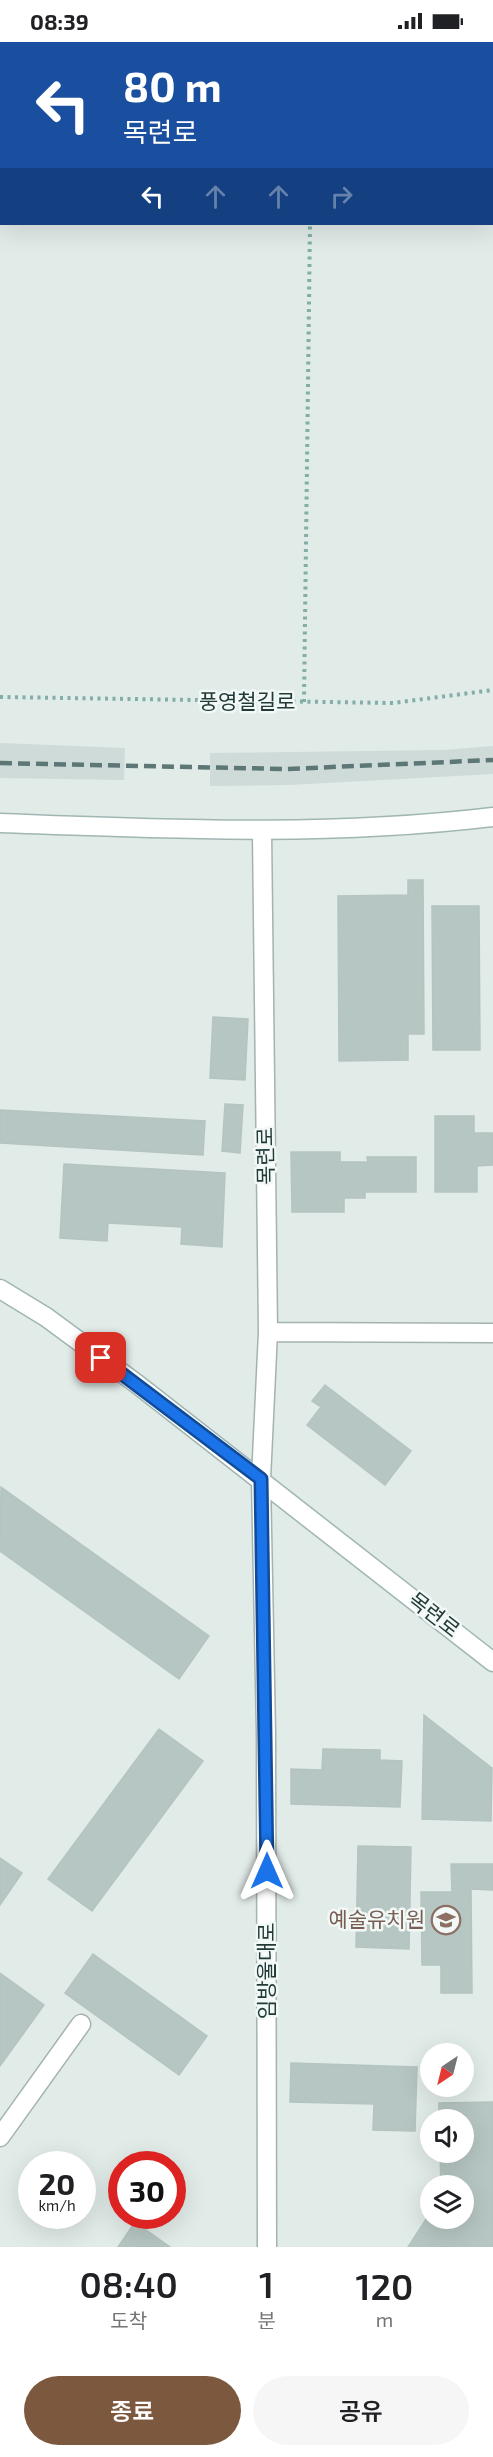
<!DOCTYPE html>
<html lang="ko">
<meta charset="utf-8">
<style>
body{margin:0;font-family:"Exo 2","Noto Sans KR",sans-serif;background:#f6f6f6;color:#202124;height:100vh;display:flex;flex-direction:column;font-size:22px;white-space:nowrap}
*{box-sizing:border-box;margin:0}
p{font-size:20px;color:#757577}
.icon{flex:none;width:33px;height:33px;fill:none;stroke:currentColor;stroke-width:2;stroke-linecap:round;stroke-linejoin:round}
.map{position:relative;height:2205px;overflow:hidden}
.details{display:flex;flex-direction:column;background:#fff;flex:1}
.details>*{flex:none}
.banner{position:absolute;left:0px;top:0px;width:494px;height:183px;box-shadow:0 6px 24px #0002;background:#1a4fa0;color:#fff;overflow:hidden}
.needle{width:39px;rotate:215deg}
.controls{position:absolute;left:420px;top:2001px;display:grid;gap:12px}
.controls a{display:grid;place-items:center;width:54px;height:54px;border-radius:50%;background:#fff;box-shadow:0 6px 24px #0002;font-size:30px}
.speed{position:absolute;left:18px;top:2109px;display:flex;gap:12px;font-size:30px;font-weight:700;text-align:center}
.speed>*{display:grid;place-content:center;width:78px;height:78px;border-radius:50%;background:#fff;box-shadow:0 6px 24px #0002;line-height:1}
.speed small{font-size:15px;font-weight:400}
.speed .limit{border:9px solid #d22;background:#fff;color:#111}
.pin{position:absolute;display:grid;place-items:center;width:51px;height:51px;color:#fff;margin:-26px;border-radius:12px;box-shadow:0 3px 9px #0006}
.me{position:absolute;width:66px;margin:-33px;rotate:0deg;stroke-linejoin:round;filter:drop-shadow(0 0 4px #0008)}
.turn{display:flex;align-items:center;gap:21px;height:126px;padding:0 24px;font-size:27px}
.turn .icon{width:78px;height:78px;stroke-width:2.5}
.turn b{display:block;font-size:42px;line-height:51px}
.lanes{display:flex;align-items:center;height:57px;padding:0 24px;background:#0003;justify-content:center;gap:30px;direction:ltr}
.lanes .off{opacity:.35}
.eta{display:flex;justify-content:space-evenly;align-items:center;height:102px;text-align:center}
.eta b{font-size:36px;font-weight:600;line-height:42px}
.button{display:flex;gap:12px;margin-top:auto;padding:12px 24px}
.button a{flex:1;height:69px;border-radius:36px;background:#7c583e;color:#fff;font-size:24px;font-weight:600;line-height:69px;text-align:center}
.button a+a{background:#f6f6f6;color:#202124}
.status{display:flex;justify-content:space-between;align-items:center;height:42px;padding:0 30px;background:#fff;direction:ltr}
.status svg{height:16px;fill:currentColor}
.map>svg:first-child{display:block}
.built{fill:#cfdbd8}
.building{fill:#b6c6c2;stroke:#b4c4c1;stroke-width:1.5}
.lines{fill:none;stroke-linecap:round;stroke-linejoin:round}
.lane-casing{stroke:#a4b3b0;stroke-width:21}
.street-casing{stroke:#a4b3b0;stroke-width:21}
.secondary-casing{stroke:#a0b6b3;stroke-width:21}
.path{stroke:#83aea8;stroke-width:4;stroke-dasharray:3 4.5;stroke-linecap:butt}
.lane{stroke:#fff;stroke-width:18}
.street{stroke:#fff;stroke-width:18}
.secondary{stroke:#fff;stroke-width:18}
.rail{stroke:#5c7775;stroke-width:4.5;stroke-dasharray:12 6;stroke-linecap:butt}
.route-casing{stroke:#114b97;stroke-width:15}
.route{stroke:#1a73e8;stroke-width:10}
.labels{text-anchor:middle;stroke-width:5;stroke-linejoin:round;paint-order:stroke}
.street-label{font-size:21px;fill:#223b39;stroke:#f1f8f6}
.education-label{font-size:21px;fill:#785e54;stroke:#f1f8f6;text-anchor:end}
</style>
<div class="status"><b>08:39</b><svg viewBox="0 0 49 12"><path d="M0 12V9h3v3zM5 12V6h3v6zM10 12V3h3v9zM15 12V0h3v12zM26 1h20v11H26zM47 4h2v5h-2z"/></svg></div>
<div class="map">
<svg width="493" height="2205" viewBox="0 0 493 2205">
<rect width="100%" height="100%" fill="#e1ebe8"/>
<path class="built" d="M 0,701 L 125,706 L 124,738 L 0,736 Z
M 493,704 L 493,732 L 289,743 L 210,744 L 210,711 L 443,708 Z"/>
<path class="building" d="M 408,838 L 423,838 L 424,992 L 408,992 L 408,1018 L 339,1019 L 338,854 L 408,853 Z
M 432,864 L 479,864 L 480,1008 L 433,1008 Z
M 213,975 L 248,977 L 245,1038 L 210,1036 Z
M 225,1062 L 243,1063 L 240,1111 L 222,1109 Z
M 0,1068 L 205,1079 L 203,1113 L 0,1101 Z
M 435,1074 L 474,1074 L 474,1091 L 493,1091 L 493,1123 L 477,1124 L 477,1150 L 435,1150 Z
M 291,1110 L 340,1110 L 340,1120 L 368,1120 L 367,1115 L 416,1115 L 416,1150 L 365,1150 L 365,1156 L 344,1156 L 344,1170 L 292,1170 Z
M 64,1122 L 225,1131 L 222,1205 L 181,1202 L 182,1185 L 108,1181 L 107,1199 L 60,1196 Z
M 325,1343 L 411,1409 L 385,1443 L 307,1383 L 321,1365 L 312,1359 Z
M 1,1445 L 209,1594 L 179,1637 L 0,1509 Z
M 424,1673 L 492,1726 L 491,1779 L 422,1777 Z
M 159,1687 L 203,1719 L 92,1869 L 48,1837 Z
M 323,1707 L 380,1708 L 380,1718 L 402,1719 L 400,1765 L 291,1762 L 291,1727 L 322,1728 Z
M 358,1804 L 411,1805 L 409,1907 L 356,1905 Z
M 0,1816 L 22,1831 L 0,1863 Z
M 451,1822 L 493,1822 L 493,1848 L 471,1847 L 472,1951 L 441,1951 L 441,1923 L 422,1923 L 421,1850 L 452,1850 Z
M 93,1912 L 207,1994 L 179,2033 L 65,1951 Z
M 0,1931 L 44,1963 L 0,2024 Z
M 291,2021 L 417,2025 L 415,2089 L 373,2088 L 374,2062 L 290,2060 Z
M 493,2060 L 493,2205 L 408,2205 L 430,2171 L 430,2176 L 464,2176 L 464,2144 L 441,2144 L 440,2110 L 464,2110 L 464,2078 L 439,2078 L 439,2061 Z
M 135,2180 L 170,2205 L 118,2205 Z"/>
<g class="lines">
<g class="lane-casing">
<path id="lane" d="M 268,1290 L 493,1291
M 261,1437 L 268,1290 L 262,790
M 0,2095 L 81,1982"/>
</g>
<g class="street-casing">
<path id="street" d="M 261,1437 L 266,1690 L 267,2205"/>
</g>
<g class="secondary-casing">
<path id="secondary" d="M 0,781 C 167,787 326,795 493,775
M 0,1247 L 46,1275 L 137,1342 L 493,1620"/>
</g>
<path class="path" d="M 312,2 L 312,0
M 0,655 L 393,661 L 493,648
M 304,660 L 310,182"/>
<use href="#lane" class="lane"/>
<use href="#street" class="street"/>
<use href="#secondary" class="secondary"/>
<path class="rail" d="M 0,721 L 287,727 L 493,718"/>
</g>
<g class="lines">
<g class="route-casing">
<path id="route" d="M 101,1316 L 261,1437 L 267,1829"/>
</g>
<use href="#route" class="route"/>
</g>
<defs>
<g id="school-ring" transform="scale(1.5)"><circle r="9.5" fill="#f1f8f6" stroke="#8d6e63" stroke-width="1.5"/><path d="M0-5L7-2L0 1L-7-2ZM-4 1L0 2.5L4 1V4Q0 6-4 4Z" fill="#8d6e63"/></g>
</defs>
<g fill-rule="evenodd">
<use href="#school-ring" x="446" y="1878"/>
</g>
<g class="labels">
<g class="street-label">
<text x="247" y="667">풍영철길로</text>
<text transform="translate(266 1114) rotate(-91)" y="7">목련로</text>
<text transform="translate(434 1573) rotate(38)" y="7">목련로</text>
<text transform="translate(267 1929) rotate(-90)" y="7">임방울대로</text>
</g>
<g class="education-label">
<text x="425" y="1885">예술유치원</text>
</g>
</g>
</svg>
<div class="controls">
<a><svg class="needle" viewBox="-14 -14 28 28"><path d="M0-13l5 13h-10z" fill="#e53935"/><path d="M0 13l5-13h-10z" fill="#757577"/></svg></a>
<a><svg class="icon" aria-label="sound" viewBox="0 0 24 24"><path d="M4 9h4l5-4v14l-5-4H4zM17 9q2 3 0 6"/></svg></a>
<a><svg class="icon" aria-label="layers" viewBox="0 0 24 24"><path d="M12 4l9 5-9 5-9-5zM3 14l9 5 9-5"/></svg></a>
</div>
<div class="speed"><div>20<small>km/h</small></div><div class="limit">30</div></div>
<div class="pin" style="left:101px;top:1316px;background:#d93025"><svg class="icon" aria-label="arrive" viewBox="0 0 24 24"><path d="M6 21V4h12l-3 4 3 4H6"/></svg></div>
<svg class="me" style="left:267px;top:1829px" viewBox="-20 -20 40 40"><path d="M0-17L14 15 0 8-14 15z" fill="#1a73e8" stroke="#fff" stroke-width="4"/></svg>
<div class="banner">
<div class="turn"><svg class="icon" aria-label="left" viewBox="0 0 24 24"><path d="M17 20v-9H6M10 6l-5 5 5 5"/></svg><div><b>80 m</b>목련로</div></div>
<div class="lanes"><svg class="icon" aria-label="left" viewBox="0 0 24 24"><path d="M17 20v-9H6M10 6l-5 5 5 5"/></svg><svg class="icon off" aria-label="ahead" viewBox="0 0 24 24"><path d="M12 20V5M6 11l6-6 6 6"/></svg><svg class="icon off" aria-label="ahead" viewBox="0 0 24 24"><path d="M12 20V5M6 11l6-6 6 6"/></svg><svg class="icon off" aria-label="right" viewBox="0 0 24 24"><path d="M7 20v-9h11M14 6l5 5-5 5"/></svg></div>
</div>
</div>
<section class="details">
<div class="eta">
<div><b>08:40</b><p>도착</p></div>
<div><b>1</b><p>분</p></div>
<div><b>120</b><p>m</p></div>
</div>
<div class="button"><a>종료</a><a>공유</a></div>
</section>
